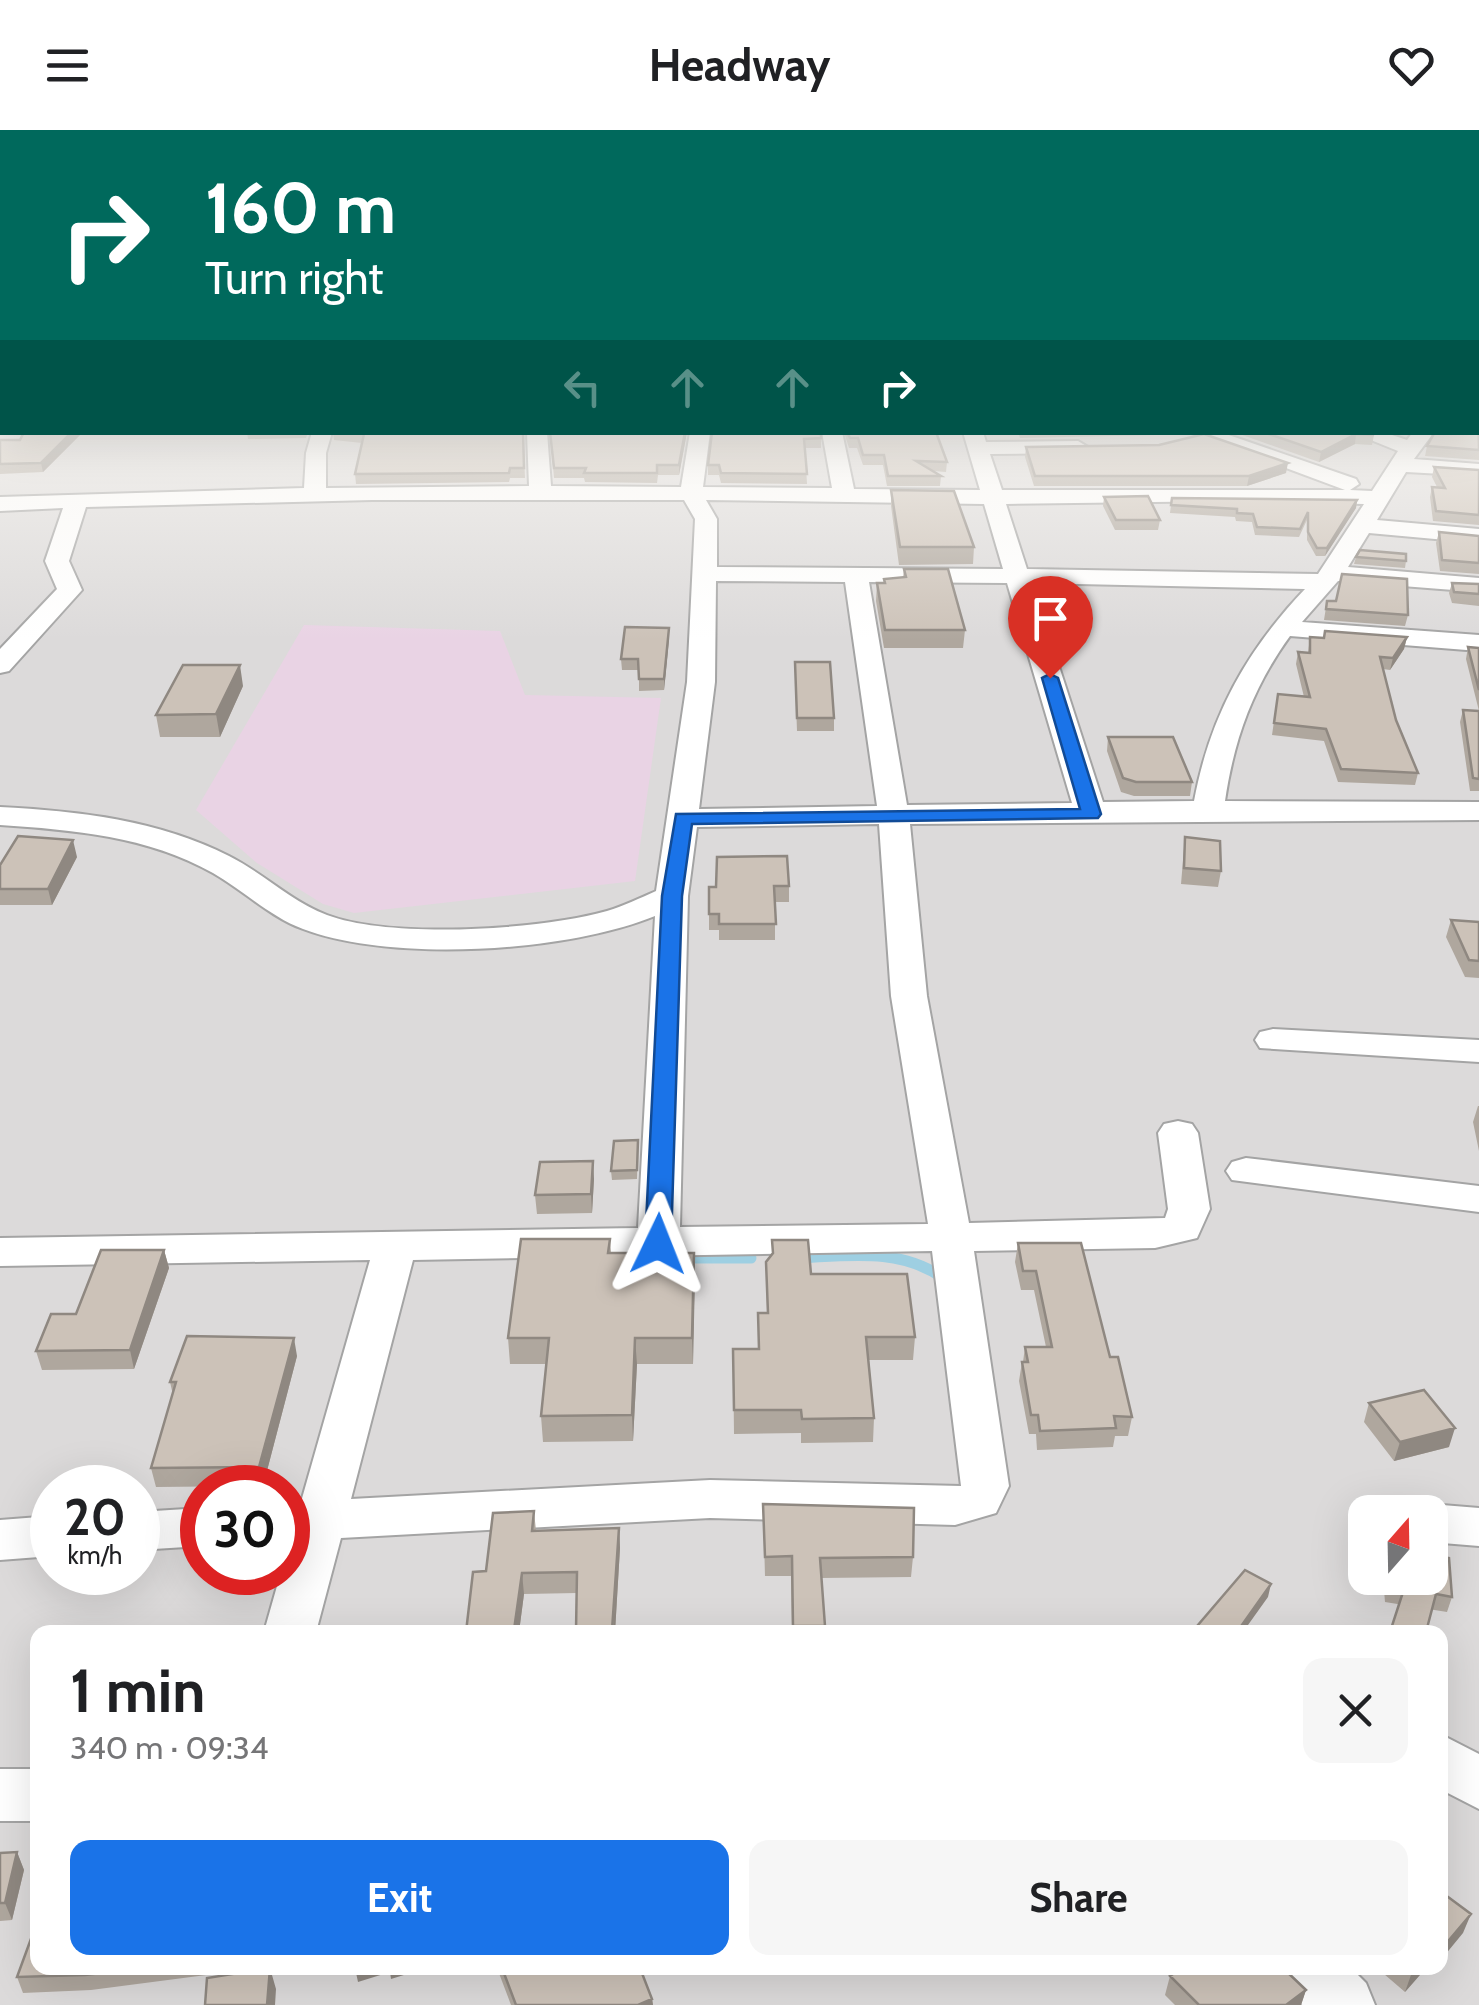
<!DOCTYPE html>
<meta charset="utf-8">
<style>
body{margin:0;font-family:Cabin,sans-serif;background:#f6f6f6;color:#202124;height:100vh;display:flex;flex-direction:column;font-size:38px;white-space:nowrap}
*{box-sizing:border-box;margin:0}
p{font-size:32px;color:#757577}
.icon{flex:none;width:55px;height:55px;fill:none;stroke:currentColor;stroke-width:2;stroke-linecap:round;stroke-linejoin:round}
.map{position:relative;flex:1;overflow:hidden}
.panel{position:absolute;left:30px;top:1495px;width:1418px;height:350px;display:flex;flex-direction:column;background:#fff;border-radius:20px;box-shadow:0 10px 40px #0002}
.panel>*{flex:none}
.banner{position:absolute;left:0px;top:0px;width:1480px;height:305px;box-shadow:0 10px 40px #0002;background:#00695c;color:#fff;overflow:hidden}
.needle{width:65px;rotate:20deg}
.tools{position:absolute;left:1348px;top:1365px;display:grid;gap:20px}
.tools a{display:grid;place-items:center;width:100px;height:100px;border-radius:20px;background:#fff;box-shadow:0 10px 40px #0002;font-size:50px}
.speed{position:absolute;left:30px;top:1335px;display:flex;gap:20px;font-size:50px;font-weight:700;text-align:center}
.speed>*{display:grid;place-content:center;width:130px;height:130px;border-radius:50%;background:#fff;box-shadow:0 10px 40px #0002;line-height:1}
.speed small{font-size:25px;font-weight:400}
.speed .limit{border:15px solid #d22;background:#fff;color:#111}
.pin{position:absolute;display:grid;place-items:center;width:85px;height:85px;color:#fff;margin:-102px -42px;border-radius:50% 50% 50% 0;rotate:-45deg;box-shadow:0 0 10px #0007}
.pin .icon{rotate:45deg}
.me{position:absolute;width:110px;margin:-55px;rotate:2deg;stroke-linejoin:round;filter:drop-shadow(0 0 8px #0008)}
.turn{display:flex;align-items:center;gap:35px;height:210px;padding:0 40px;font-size:45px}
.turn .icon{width:130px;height:130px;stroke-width:2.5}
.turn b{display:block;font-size:70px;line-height:85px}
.lanes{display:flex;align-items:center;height:95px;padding:0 40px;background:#0003;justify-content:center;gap:50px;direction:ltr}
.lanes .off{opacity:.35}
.round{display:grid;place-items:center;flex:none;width:105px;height:105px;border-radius:20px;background:#f6f6f6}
.headline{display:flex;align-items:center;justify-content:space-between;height:170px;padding:0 40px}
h1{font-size:60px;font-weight:800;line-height:75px}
.button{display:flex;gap:20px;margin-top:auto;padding:20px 40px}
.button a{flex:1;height:115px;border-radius:20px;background:#1a73e8;color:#fff;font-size:40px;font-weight:800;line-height:115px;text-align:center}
.button a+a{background:#f6f6f6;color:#202124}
header{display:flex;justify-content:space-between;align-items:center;height:130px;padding:0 40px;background:#fff;font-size:45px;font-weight:800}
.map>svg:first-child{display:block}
.residential{fill:#dcdada;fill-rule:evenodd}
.industrial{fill:#e9d3e4}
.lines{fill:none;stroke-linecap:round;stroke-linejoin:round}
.stream{stroke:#9ecfe2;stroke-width:11}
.minor-casing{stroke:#a4a4a4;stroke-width:4}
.minor{fill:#fff;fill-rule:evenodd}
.wall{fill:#afa79e}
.shaded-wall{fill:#8f8881}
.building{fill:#ccc2b8;stroke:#8f8881;stroke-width:2.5}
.route{fill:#1a73e8;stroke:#114b97;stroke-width:2.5}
</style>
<header><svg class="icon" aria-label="menu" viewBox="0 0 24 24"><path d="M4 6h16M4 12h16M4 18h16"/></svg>Headway<svg class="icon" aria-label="heart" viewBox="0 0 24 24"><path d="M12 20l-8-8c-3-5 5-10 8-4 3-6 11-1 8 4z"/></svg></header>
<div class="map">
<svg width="1479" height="1875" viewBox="0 0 1479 1875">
<rect width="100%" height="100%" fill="#f0ece2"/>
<path class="residential" d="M 0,248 L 2,302 L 1478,302 L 1479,248 L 1479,1875 L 0,1875 ZM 52,1358 L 138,1358 L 138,1442 L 52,1442 ZM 202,1358 L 288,1358 L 288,1442 L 202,1442 ZM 1365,1382 L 1430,1382 L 1430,1448 L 1365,1448 ZM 38,1502 L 1440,1502 L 1440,1838 L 38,1838 Z"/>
<path class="industrial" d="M 304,495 L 500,501 L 525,565 L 661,568 L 635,751 L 354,783 L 323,774 L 257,733 L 196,680 Z"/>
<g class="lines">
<path class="stream" d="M 683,1128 L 751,1128
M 796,1128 C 847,1126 899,1117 943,1148"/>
<g class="minor-casing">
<path id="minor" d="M 312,302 L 332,302 L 326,323 L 326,358 L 529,356 L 527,302 L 547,302 L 551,356 L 681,357 L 690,302 L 710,302 L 703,357 L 832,358 L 822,302 L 842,302 L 854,359 L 980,360 L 963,302 L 983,302 L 986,312 L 1078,311 L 1088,317 L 1078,323 L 990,324 L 1002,360 L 1345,360 L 1189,302 L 1220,302 L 1356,349 L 1359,354 L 1350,360 L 1372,361 L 1398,321 L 1351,302 L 1383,302 L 1407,310 L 1413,302 L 1434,302 L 1414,329 L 1479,334 L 1479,346 L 1406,342 L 1377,390 L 1479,399 L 1479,413 L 1369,403 L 1348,437 L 1479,448 L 1479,462 L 1338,451 L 1302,492 L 1479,505 L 1479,521 L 1290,506 C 1253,557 1234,609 1225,671 L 1479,672 L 1479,690 L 910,694 L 927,866 L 969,1093 L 1165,1088 L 1168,1079 L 1158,1003 L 1164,994 L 1178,991 L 1192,994 L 1198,1003 L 1210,1079 L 1197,1108 L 1155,1118 L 974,1121 L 1009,1356 L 996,1383 L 955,1395 L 710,1388 L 341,1408 L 316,1502 L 264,1502 L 281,1442 L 288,1442 L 288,1373 L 301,1372 L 370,1130 L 0,1136 L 0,1108 L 638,1098 L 655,786 C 567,822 393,833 303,799 C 270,787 243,760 213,743 C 147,706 74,700 0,695 L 0,677 C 79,681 158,690 229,726 C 263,743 292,772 327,785 C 391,809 541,800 607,781 C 624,776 640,768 656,761 L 687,552 L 695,389 L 684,370 L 372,370 L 86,377 L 69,431 L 82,460 L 9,541 L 0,543 L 0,519 L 57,459 L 45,431 L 63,378 L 0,381 L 0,367 L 304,358 L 306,323 ZM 706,370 L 984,374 L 1003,439 L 717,437 L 717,389 ZM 1233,371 L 1364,374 L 1318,444 L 1027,439 L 1006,374 ZM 716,451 L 845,452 L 877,676 L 699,679 L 715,552 ZM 869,452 L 1007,453 L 1072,673 L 907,675 ZM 1032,453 L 1305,459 C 1246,521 1210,586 1194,671 L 1103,672 ZM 879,694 L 891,866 L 928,1094 L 680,1097 L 688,766 L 697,697 ZM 932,1121 L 961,1356 L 710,1350 L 351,1369 L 413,1130 Z
M 1273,899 L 1479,910 L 1479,932 L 1260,918 L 1255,910 L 1260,902 Z
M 1246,1028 L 1479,1056 L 1479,1082 L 1232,1050 L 1226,1041 L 1232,1032 Z
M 1430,1374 L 1479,1378 L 1479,1416 L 1430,1412 L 1430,1382 L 1411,1382 Z
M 202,1378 L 202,1416 L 138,1420 L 138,1382 Z
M 52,1386 L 52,1426 L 0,1430 L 0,1390 Z
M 1440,1604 L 1479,1624 L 1479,1679 L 1440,1659 Z
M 0,1639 L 38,1639 L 38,1691 L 0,1691 Z
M 1278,1838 L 1351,1838 L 1366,1853 L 1375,1875 L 1302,1875 L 1287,1859 Z"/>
</g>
<use href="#minor" class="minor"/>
</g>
<path class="wall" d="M 1478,254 L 1479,255 L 1479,330 L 1425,326 L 1427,316 L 1478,302 Z
M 83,302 L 43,342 L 0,344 L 0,310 L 20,310 Z
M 247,302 L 308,302 L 306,308 L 248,309 Z
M 333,302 L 523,302 L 525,348 L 510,348 L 509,352 L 356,354 L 355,344 L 362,313 L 334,310 Z
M 550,302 L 687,302 L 679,345 L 658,345 L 657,353 L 585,352 L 584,348 L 554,348 Z
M 821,302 L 821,318 L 805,318 L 807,354 L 721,353 L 719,345 L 708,345 L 708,335 Z
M 844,302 L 936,302 L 947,332 L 946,342 L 933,341 L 941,346 L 940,356 L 887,356 L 883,335 L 863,335 L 857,318 L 849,318 Z
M 1018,302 L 1168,302 L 1157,305 L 1020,308 Z
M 1234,302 L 1368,302 L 1374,305 L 1372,315 L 1355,314 L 1319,332 Z
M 1026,317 L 1286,343 L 1247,356 L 1034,356 L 1025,327 Z
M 1434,337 L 1479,340 L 1479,395 L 1433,391 L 1430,367 L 1432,357 L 1437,357 L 1432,347 Z
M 891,360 L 974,417 L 973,434 L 899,435 L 891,376 Z
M 1104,367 L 1160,390 L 1158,400 L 1115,400 L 1103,376 Z
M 1172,368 L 1357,370 L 1356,378 L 1325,426 L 1316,426 L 1307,410 L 1307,390 L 1299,407 L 1255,405 L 1252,392 L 1236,391 L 1235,387 L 1170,383 Z
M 1439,402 L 1479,406 L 1479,444 L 1440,441 L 1436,413 Z
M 1356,427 L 1406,431 L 1405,438 L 1354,434 Z
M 904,439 L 965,500 L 963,518 L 884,518 L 876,471 L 877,453 L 884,453 L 903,448 Z
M 1452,453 L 1479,454 L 1479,476 L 1452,473 L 1449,463 Z
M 1327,471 L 1408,485 L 1405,496 L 1324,490 Z
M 669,498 L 664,560 L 639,561 L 639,540 L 622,540 L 621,529 Z
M 1310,507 L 1407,507 L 1404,519 L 1390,540 L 1383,539 L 1396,590 L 1418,643 L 1415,655 L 1338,652 L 1324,611 L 1272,605 L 1278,564 L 1304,567 L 1296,534 L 1298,522 L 1308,523 Z
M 1468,517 L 1479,518 L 1479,661 L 1470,661 L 1460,592 L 1463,580 L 1479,581 L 1466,529 Z
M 795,544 L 834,588 L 834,601 L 797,601 Z
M 243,556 L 220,607 L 160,607 L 156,585 Z
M 1108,607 L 1192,652 L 1190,666 L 1134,666 L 1121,662 L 1107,621 Z
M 1185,707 L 1221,741 L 1218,757 L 1181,754 Z
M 77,727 L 52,775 L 0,775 L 0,735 Z
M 789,756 L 789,772 L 775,772 L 775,810 L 719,810 L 719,800 L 709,800 L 709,757 Z
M 1451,790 L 1479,792 L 1479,848 L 1465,847 L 1446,807 Z
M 1478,976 L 1479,976 L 1479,1021 L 1473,992 Z
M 638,1010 L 637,1049 L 612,1050 L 611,1041 Z
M 594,1049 L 592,1083 L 537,1084 L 535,1065 Z
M 610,1109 L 611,1123 L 694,1123 L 693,1234 L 637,1234 L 633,1311 L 543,1312 L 541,1286 L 546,1234 L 510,1234 L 508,1208 Z
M 1018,1113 L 1110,1227 L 1132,1287 L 1128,1306 L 1115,1306 L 1113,1317 L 1037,1320 L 1036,1304 L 1029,1304 L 1019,1251 L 1022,1232 L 1023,1232 L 1025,1217 L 1046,1217 L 1034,1160 L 1021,1160 L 1015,1132 Z
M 164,1120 L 169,1138 L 134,1239 L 42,1240 L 36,1221 L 76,1184 Z
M 766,1132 L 811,1144 L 915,1207 L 913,1230 L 869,1230 L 874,1288 L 873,1312 L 801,1313 L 801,1303 L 734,1304 L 733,1219 L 758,1219 L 758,1183 L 767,1183 Z
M 297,1226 L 263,1356 L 156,1357 L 151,1338 L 173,1265 L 170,1252 Z
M 1369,1273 L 1449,1317 L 1394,1331 L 1364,1292 Z
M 763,1374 L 913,1427 L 911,1447 L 821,1448 L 825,1502 L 792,1502 L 791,1446 L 765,1446 Z
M 534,1381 L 536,1401 L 619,1398 L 620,1418 L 615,1502 L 576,1502 L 577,1463 L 524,1464 L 519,1502 L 466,1502 L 486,1441 Z
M 1383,1448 L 1430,1448 L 1452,1467 L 1447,1482 L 1385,1472 Z
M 17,1722 L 24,1740 L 12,1790 L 0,1791 L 0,1723 Z
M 38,1838 L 214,1838 L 214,1844 L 91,1860 L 23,1863 L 17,1847 Z
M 497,1838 L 640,1838 L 652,1869 L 653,1875 L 511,1875 Z
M 1377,1838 L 1426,1838 L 1405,1862 Z
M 1170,1846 L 1306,1860 L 1301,1875 L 1175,1875 L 1165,1865 Z"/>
<path class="shaded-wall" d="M 72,302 L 83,302 L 43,342 L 41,333 Z
M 685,302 L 687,302 L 679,345 L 679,335 Z
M 1356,304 L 1355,314 L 1319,332 L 1321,322 Z
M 1288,333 L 1286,343 L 1247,356 L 1249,346 Z
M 1357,370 L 1356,378 L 1325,426 L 1327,418 Z
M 669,498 L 669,509 L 664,560 L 664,549 Z
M 1407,507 L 1404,519 L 1390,540 L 1393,528 Z
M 240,535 L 243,556 L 220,607 L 216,584 Z
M 73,710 L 77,727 L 52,775 L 48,759 Z
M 593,1031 L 594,1049 L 592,1083 L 591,1064 Z
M 164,1120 L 169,1138 L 134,1239 L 130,1220 Z
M 694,1123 L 695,1148 L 693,1234 L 692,1208 Z
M 294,1208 L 297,1226 L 263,1356 L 259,1337 Z
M 635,1208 L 637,1234 L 633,1311 L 632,1285 Z
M 1455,1298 L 1449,1317 L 1394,1331 L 1400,1312 Z
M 619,1398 L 620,1418 L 615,1502 L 613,1502 Z
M 522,1443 L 524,1464 L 519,1502 L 514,1502 Z
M 1271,1454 L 1268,1467 L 1243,1502 L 1237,1502 Z
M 17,1722 L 24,1740 L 12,1790 L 5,1773 Z
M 1471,1784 L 1463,1803 L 1440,1831 L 1444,1816 Z
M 270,1838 L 276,1859 L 275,1875 L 267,1875 Z
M 355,1838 L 420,1838 L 420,1840 L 391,1849 L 390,1842 L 358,1852 Z
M 946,1838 L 957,1838 L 945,1845 Z
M 1417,1838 L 1426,1838 L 1405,1862 L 1412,1842 Z
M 1306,1860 L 1301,1875 L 1286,1875 Z
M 652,1869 L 653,1875 L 638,1875 Z"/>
<path class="building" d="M 1478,254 L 1479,255 L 1479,276 L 1478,276 Z
M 1478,282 L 1479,320 L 1427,316 L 1435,302 L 1478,302 Z
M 24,302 L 72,302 L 41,333 L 0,334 L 0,310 L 20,310 Z
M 354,302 L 523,302 L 524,338 L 510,338 L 509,343 L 355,344 L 364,304 Z
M 550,302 L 685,302 L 679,335 L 657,335 L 657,343 L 584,343 L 586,338 L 554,338 Z
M 712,302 L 821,302 L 821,308 L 804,309 L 807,344 L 721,343 L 719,335 L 708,335 Z
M 847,302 L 936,302 L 947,332 L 916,331 L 941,346 L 888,346 L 884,325 L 863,325 L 858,308 L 850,308 Z
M 1263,302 L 1368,302 L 1374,305 L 1356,304 L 1321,322 Z
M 1204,304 L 1288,333 L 1249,346 L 1035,346 L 1026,317 L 1159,315 Z
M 1434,337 L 1479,340 L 1479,385 L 1436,381 L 1432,357 L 1445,358 Z
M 891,360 L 954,361 L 974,417 L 900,417 Z
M 1148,366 L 1160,390 L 1116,390 L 1104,367 Z
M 1172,368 L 1357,370 L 1327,418 L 1317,418 L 1308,402 L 1308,382 L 1300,399 L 1257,397 L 1253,384 L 1237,383 L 1237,379 L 1171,375 Z
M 1439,402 L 1479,406 L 1479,433 L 1442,430 Z
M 1360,420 L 1406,424 L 1406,431 L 1356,427 Z
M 904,439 L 948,439 L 965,500 L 885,500 L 877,453 L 885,453 L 884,449 L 906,447 Z
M 1342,444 L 1407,449 L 1408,485 L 1326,479 L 1327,471 L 1336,471 Z
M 1452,453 L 1479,454 L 1479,464 L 1454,462 Z
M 625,497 L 669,498 L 664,549 L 639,549 L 638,529 L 621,529 Z
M 1325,501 L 1407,507 L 1393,528 L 1380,527 L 1396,590 L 1418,643 L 1341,639 L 1326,599 L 1274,593 L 1278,564 L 1310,567 L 1298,522 L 1310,523 L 1310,507 L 1324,508 Z
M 1468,517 L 1479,518 L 1479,560 Z
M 795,532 L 830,532 L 834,588 L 797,588 Z
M 183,535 L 240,535 L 216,584 L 156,585 Z
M 1463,580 L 1479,581 L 1479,649 L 1473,648 Z
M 1108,607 L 1173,607 L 1192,652 L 1136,652 L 1123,648 Z
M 18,706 L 73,710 L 48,759 L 0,759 L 0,735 Z
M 1185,707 L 1220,711 L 1221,741 L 1184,738 Z
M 787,726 L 789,756 L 774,756 L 776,794 L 719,794 L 719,784 L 709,784 L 709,757 L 716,757 L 717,727 Z
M 1451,790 L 1479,792 L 1479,831 L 1469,830 Z
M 638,1010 L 637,1040 L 611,1041 L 614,1011 Z
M 593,1031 L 591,1064 L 535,1065 L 540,1032 Z
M 521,1109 L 610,1109 L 608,1123 L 694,1123 L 692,1208 L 635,1208 L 632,1285 L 541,1286 L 549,1208 L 508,1208 Z
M 772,1110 L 808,1110 L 811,1144 L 907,1144 L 915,1207 L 866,1207 L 874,1288 L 802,1289 L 801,1280 L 734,1280 L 733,1219 L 759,1219 L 758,1183 L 768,1183 L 766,1132 L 773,1123 Z
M 1018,1113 L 1081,1113 L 1110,1227 L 1118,1227 L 1132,1287 L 1114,1286 L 1116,1298 L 1040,1301 L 1038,1285 L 1031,1285 L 1022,1232 L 1028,1232 L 1025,1217 L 1052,1217 L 1036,1141 L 1023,1141 Z
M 101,1120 L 164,1120 L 130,1220 L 36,1221 L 51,1184 L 76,1184 Z
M 187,1206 L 294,1208 L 259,1337 L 151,1338 L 176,1252 L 170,1252 Z
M 1424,1260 L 1455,1298 L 1400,1312 L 1369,1273 Z
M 763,1374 L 914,1378 L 913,1427 L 820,1428 L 825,1496 L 793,1496 L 792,1426 L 765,1427 Z
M 534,1381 L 532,1401 L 619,1398 L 612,1500 L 576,1501 L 577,1442 L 522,1443 L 514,1500 L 501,1500 L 500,1502 L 466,1502 L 473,1442 L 486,1441 L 493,1383 Z
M 1430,1425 L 1449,1428 L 1452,1467 L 1436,1464 L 1426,1502 L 1390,1502 L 1404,1459 L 1390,1457 L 1389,1448 L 1430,1448 Z
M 1245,1440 L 1271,1454 L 1237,1502 L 1192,1502 Z
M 17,1722 L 5,1773 L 0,1773 L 0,1723 Z
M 1440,1761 L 1471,1784 L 1444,1816 L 1440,1813 Z
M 32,1806 L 38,1806 L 38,1838 L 142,1838 L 85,1845 L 17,1847 Z
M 270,1838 L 267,1875 L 205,1875 L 207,1848 Z
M 502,1838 L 640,1838 L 652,1869 L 638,1875 L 516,1875 Z
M 1182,1838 L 1283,1838 L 1306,1860 L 1286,1875 L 1199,1875 L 1170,1846 Z"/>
<linearGradient id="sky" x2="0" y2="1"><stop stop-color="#8abfe6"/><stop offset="0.49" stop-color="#f8f6f2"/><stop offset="1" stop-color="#f8f6f2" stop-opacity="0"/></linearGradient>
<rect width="1479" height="510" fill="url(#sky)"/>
<path class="route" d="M 1050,544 L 1058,548 L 1101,684 L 1098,688 L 692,694 L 682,766 L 671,1114 L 667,1120 L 649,1120 L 645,1114 L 662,766 L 676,684 L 1080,679 L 1042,548 Z"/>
</svg>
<div class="tools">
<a><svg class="needle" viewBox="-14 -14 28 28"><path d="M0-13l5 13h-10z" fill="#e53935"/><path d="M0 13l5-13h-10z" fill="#757577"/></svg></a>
</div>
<div class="speed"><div>20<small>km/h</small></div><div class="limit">30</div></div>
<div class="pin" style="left:1050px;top:548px;background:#d93025"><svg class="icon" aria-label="arrive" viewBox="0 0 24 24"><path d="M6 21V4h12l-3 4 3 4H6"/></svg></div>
<svg class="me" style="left:658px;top:1114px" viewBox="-20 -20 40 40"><path d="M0-17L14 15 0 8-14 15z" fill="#1a73e8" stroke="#fff" stroke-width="4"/></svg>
<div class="banner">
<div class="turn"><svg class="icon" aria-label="right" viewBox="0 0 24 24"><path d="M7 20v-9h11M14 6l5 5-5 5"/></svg><div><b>160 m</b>Turn right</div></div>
<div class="lanes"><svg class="icon off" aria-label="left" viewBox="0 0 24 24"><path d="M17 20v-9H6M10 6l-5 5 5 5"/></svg><svg class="icon off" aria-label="ahead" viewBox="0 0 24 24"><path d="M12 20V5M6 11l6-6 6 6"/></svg><svg class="icon off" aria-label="ahead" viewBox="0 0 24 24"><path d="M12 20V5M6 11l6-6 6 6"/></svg><svg class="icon" aria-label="right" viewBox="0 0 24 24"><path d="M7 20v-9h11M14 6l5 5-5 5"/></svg></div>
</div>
<section class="panel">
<div class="headline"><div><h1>1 min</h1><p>340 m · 09:34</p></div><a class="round"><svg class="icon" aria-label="close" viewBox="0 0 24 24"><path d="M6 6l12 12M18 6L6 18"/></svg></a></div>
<div class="button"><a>Exit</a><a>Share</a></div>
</section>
</div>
